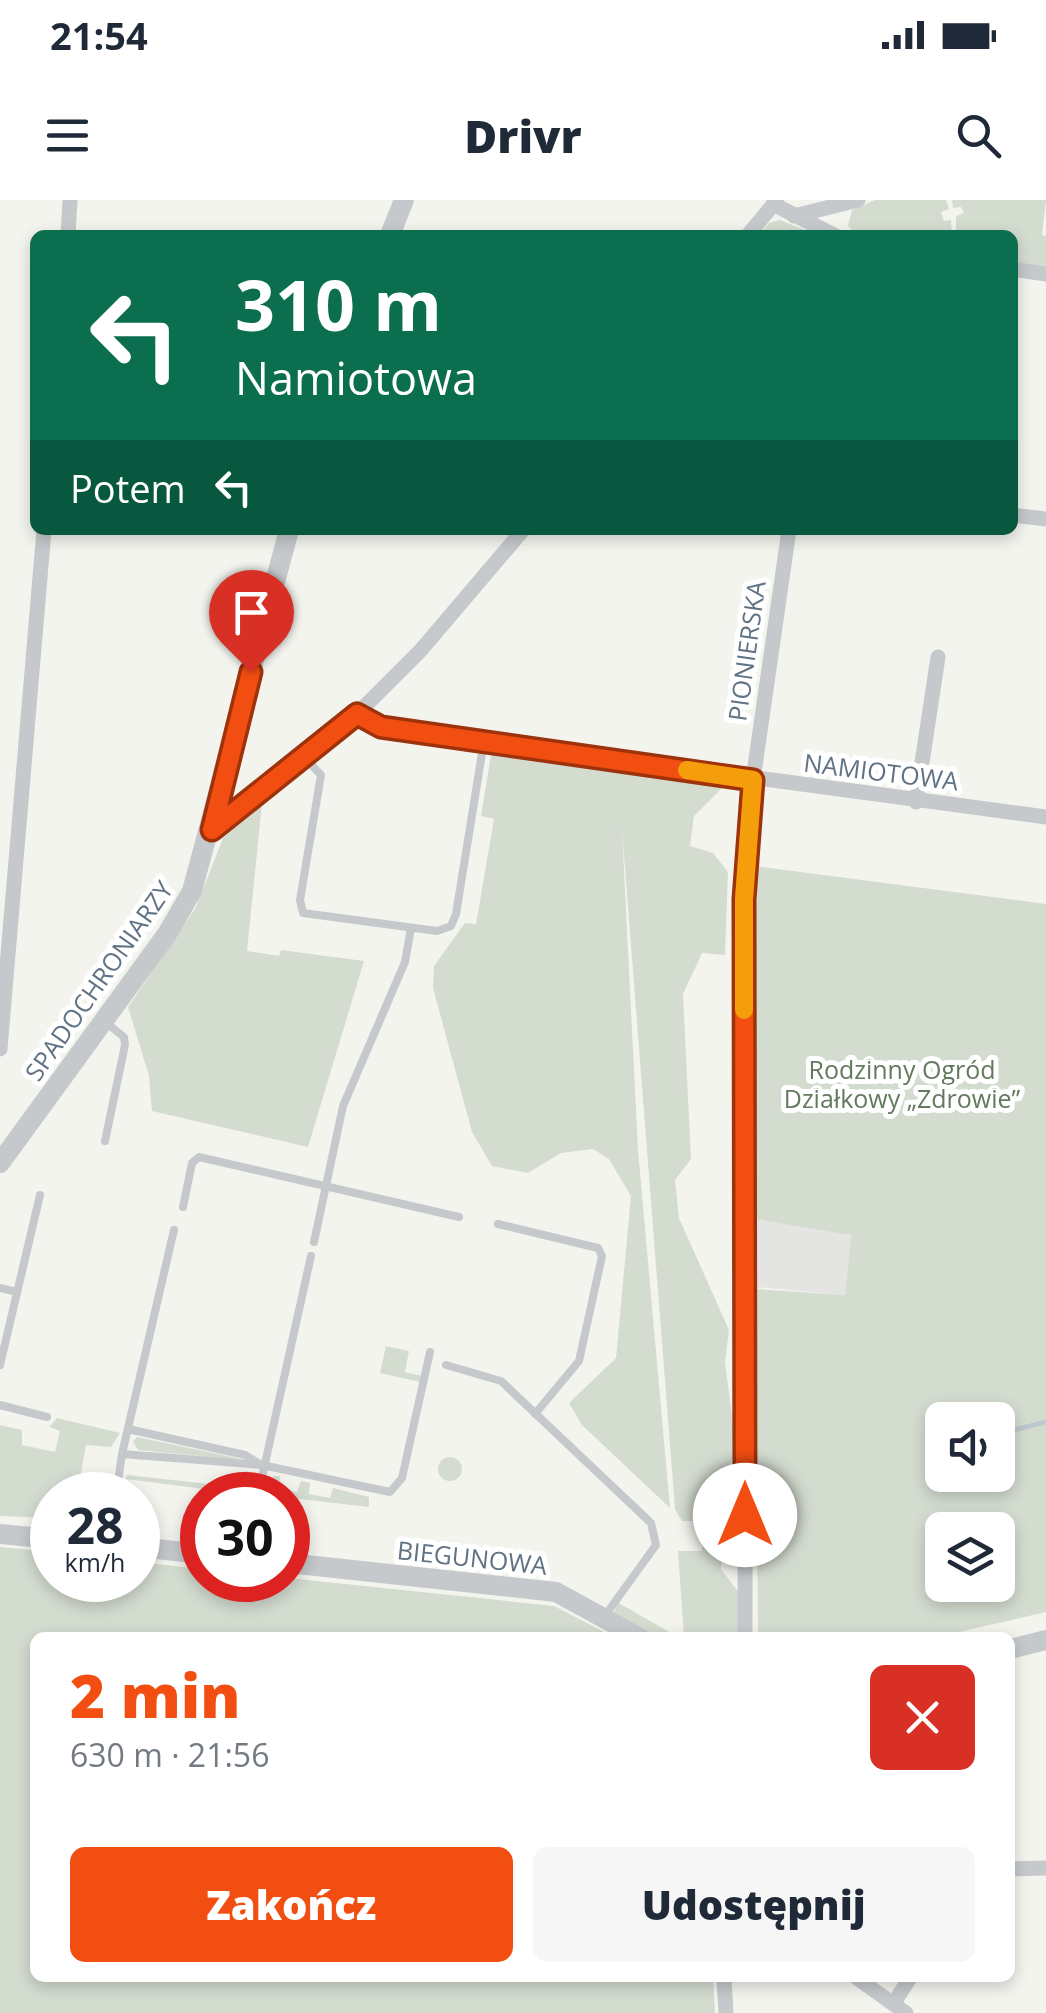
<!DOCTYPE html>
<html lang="pl">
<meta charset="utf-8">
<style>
body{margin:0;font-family:"Open Sans",sans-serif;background:#f6f6f7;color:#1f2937;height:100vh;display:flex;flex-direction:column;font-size:38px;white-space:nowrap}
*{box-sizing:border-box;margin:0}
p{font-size:32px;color:#747a83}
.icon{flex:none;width:55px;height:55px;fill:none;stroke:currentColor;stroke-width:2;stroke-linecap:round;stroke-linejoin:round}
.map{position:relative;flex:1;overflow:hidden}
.panel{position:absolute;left:30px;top:1432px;width:985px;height:350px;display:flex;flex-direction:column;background:#fff;border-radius:15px;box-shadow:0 5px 15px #0003}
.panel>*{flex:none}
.guide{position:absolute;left:30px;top:30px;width:988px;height:305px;border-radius:15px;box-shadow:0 5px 15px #0003;background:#0b6e4f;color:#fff;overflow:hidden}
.fabs{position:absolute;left:925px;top:1202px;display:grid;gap:20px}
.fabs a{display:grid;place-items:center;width:90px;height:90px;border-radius:15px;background:#fff;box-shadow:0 5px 15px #0003;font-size:50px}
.speed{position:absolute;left:30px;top:1272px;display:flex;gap:20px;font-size:50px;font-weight:700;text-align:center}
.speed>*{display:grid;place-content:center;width:130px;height:130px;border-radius:50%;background:#fff;box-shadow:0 5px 15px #0003;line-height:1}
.speed small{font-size:25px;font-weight:400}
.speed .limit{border:15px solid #d22;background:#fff;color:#111}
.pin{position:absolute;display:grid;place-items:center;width:85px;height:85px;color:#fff;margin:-102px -42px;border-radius:50% 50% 50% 0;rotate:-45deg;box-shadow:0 0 10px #0007}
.pin .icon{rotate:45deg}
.me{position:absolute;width:110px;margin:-55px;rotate:0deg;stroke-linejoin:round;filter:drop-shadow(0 0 8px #0008)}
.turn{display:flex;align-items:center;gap:35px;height:210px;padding:0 40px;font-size:45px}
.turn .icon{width:130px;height:130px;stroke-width:2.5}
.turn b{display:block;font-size:70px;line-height:85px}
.then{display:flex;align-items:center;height:95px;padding:0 40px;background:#0003;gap:20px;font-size:38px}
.round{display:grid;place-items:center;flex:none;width:105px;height:105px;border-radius:15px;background:#f6f6f7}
.head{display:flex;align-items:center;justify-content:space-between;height:170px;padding:0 40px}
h1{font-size:60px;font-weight:800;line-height:75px;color:#f34e11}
.button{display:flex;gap:20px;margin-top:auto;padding:20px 40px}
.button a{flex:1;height:115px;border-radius:15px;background:#f34e11;color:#fff;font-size:40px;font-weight:800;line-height:115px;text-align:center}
.button a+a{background:#f6f6f7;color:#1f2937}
.status{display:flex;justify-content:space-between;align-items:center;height:70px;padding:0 50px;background:#fff;direction:ltr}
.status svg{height:28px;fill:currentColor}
header{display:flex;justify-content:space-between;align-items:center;height:130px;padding:0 40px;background:#fff;font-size:45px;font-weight:800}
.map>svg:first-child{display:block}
.built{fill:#e4e5e3}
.green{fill:#d4dcd0;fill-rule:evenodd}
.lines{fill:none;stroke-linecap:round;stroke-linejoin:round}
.stream{stroke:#bec9ce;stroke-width:5}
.service{stroke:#c6c9cc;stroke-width:8}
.minor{stroke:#c6c9cc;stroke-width:15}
.tertiary{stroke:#c6c9cc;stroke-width:20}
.route-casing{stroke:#9e330b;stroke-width:25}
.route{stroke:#f34e11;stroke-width:18}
.slow{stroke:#f59e0b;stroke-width:18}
.labels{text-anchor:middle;stroke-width:10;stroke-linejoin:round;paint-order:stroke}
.street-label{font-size:25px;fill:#607283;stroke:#fff}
.park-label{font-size:25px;fill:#647a5f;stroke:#fff}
</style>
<div class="status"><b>21:54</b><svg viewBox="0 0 49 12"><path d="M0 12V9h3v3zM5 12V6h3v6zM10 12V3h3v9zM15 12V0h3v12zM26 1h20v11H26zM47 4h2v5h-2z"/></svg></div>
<header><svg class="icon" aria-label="menu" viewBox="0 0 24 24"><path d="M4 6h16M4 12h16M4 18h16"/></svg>Drivr<svg class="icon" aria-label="search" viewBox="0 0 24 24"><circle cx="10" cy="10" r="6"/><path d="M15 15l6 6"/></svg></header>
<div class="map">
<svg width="1046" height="1813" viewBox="0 0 1046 1813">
<rect width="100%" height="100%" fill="#f4f4ef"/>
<path class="built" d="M 755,1019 L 851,1034 L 845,1095 L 755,1087 Z"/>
<path class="green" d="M 875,0 L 946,0 L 949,9 L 941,12 L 944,21 L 951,20 L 952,35 L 856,35 L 848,26 L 852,10 Z
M 952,0 L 1046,0 L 1042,35 L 1046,36 L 1046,67 L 1013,63 L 1012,35 L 956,35 L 956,16 L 964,13 L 961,7 L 953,8 Z
M 780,20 L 817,35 L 759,35 L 769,23 Z
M 492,549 L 728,582 L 694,616 L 690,646 L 713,653 L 728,672 L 725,755 L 702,753 L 683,794 L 691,959 L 675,980 L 679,1018 L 729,1130 L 725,1162 L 736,1247 L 713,1321 L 682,1321 L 675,1309 L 622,630 L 638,950 L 670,1308 L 582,1225 L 569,1203 L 616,1158 L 631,996 L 609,959 L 593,949 L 561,953 L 528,973 L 492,966 L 472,932 L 433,788 L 434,766 L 465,723 L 476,724 L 494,619 L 481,616 Z
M 262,603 L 247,751 L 279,756 L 281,750 L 364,761 L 308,947 L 152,911 L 149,876 L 128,807 L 196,707 L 223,638 Z
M 755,666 L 1046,704 L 1046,1412 L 938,1437 L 758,1437 L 755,1089 L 845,1095 L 851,1035 L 755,1019 ZM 942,1220 L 998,1220 L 998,1275 L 942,1275 ZM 942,1330 L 998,1330 L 998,1385 L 942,1385 Z
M 386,1146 L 409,1151 L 405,1172 L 422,1176 L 420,1182 L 380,1173 Z
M 57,1218 L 120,1233 L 111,1247 L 86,1245 L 77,1295 L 52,1295 L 52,1318 L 0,1316 L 0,1225 L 22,1230 L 22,1245 L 55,1252 L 60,1231 L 49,1227 Z
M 137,1237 L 237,1258 L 240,1260 L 138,1250 L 133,1242 Z
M438 1269a12 12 0 1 1 24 0a12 12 0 1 1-24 0Z
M 246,1271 L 253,1275 L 251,1295 L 126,1279 L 127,1275 L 237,1287 L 239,1273 Z
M 273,1276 L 280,1276 L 278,1288 L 297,1292 L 301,1281 L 310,1283 L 309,1294 L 330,1298 L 333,1288 L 369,1297 L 369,1307 L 265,1295 Z
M 723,1339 L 721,1369 L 739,1393 L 739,1437 L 684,1437 L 678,1351 L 702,1351 L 703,1341 Z
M 0,1347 L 52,1352 L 52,1380 L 138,1380 L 138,1362 L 202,1369 L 202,1380 L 288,1378 L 554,1406 L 614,1437 L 35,1438 L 35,1778 L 713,1778 L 715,1813 L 0,1813 Z
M 617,1402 L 678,1437 L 658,1437 L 614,1413 Z"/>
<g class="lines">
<path class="stream" d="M 1010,1231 L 1046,1222"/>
<path class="service" d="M 303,556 L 321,575 L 300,700 L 303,713 L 437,731 L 451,726 L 456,714 L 484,541
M 104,821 L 124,837 L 125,845 L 105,941
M 183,1007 L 192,963 L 199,957 L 459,1017
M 498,1024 L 598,1048 L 602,1056 L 579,1161 L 535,1214
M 314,1042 L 343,906 L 405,762 L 411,728
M 0,1088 L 17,1092
M 0,1165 L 40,995
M 446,1165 L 501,1181 L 651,1323 L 656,1345 L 604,1417
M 0,1205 L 47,1217
M 128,1229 L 245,1255 L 258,1263
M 122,1254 L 262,1265 L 390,1292 L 402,1278 L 430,1152
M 116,1295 L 122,1254 L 174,1030
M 258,1295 L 311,1056"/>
<path class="minor" d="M 773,4 L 834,35
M 794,16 L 858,0
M 68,35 L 70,0
M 748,35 L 777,0
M 1012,69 L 1046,74
M 1012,315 L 1046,319
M 357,514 L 381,527 L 1046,617
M 916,602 L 938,457
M 212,630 L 359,512 L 421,450 L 523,330
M 0,849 L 44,330
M 745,1438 L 746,668 L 753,580 L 789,330
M 1010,1669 L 1046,1668
M 724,1778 L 726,1813
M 857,1778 L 906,1813
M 893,1804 L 910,1778"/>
<path class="tertiary" d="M 390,35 L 404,0
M 0,963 L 167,734 L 192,691 L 289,330
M 0,1334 L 52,1339
M 138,1347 L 202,1354
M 288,1363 L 556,1392 L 640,1438
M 1010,1449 L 1046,1440"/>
</g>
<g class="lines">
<g class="route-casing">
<path id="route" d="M 251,472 L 212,630 L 357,514 L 381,527 L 753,580 L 744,699 L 745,1315"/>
</g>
<use href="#route" class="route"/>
<path class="slow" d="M 687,570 L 753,580 L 744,699 L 744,810"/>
</g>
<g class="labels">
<g class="street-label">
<text transform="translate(747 451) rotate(-82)" y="9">PIONIERSKA</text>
<text transform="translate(881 572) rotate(7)" y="9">NAMIOTOWA</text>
<text transform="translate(99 781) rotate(-55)" y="9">SPADOCHRONIARZY</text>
<text transform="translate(472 1358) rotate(6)" y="9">BIEGUNOWA</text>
</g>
<g class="park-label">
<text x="902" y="879">Rodzinny Ogród<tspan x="902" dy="29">Działkowy „Zdrowie”</tspan></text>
</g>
</g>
</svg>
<div class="fabs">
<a><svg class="icon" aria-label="sound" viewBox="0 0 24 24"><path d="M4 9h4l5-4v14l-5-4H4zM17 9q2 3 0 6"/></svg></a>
<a><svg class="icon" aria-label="layers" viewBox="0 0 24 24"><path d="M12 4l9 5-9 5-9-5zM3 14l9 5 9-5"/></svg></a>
</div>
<div class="speed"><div>28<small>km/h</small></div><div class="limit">30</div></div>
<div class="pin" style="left:251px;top:472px;background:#d93025"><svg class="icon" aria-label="arrive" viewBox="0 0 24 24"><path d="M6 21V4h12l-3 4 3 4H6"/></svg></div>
<svg class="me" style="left:745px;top:1315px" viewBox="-20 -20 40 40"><circle r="19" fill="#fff"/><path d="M0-13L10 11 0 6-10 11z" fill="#f34e11"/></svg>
<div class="guide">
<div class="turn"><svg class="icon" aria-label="left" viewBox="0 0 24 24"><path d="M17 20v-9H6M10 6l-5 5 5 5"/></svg><div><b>310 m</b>Namiotowa</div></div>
<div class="then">Potem<svg class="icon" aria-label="left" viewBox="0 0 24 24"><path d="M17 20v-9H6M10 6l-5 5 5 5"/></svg></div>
</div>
<section class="panel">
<div class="head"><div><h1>2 min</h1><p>630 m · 21:56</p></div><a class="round" style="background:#d93025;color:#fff"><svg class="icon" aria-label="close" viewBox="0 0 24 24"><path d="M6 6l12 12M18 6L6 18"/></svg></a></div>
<div class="button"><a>Zakończ</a><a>Udostępnij</a></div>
</section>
</div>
